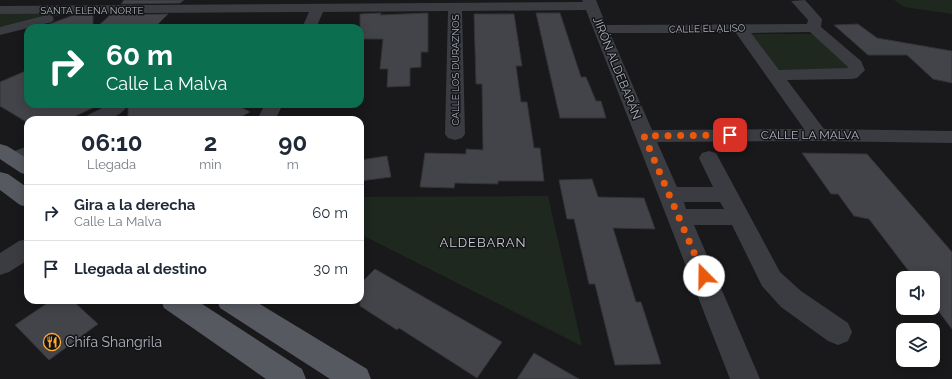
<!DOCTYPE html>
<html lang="es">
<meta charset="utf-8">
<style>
body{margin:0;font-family:Raleway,sans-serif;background:#f2f2f3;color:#1f2937;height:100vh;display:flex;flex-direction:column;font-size:15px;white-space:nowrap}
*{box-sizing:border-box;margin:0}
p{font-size:13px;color:#747a83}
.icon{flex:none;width:22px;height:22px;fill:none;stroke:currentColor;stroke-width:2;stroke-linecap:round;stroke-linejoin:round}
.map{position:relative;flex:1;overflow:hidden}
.panel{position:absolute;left:24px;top:116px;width:340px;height:188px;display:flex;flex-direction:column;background:#fff;border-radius:12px;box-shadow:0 2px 10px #0003}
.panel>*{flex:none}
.guide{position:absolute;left:24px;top:24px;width:340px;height:84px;border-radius:12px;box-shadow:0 2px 10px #0003;background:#0b6e4f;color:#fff;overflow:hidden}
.controls{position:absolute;left:896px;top:271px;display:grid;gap:8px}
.controls a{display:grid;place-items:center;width:44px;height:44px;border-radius:8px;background:#fff;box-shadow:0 2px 10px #0003;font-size:20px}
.pin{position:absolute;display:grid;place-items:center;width:34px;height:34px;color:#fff;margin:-17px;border-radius:8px;box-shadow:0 2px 6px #0006}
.me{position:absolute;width:44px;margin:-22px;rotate:338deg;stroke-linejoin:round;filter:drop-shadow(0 0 3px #0008)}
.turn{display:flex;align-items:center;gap:14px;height:84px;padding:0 16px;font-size:18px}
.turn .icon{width:52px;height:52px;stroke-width:2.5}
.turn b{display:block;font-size:28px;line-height:34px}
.eta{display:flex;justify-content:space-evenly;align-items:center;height:68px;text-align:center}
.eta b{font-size:24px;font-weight:700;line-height:28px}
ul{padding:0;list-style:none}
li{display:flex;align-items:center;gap:12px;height:56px;padding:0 16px;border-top:1px solid #e0e1e3}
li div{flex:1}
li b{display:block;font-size:15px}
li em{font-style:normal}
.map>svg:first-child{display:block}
.green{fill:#1e281f}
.building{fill:#434449;stroke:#333338}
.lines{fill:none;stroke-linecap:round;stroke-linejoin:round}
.minor{fill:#3a3c41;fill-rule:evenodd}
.major{fill:#565960;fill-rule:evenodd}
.route{stroke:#ea580c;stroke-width:7;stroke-dasharray:0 12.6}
.labels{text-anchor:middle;stroke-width:3;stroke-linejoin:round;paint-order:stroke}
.far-street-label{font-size:10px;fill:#abb1bc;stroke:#141417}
.street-label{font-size:12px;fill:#abb1bc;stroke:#141417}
.neighbourhood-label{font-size:13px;letter-spacing:1px;fill:#ccd0d8;stroke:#141417}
.near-poi-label{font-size:14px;fill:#abb1bc;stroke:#141417;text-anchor:start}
</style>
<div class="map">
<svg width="952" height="379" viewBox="0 0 952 379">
<rect width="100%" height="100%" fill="#19191c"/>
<path class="green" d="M 894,0 L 952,0 L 952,14 L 904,7 Z
M 0,13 L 70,13 L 0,29 Z
M 746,34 L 818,34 L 857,71 L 777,71 Z
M 548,196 L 582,346 L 360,234 L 360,197 Z"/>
<path class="building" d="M 124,0 L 184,0 L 180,3 L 121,4 Z
M 381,13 L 380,15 L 428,13 L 428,52 L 421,52 L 421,67 L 410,68 L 410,86 L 387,87 L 388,69 L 380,69 L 383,39 L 360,39 L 360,14 Z
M 536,13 L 560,13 L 581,77 L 586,77 L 596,101 L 601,101 L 606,118 L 560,118 Z
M 168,14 L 154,28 L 96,28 L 110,15 Z
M 474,14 L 514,14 L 522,66 L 516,66 L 521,102 L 527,102 L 534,148 L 540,148 L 544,181 L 498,181 L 498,184 L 455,183 L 454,188 L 420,187 L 425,153 L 466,154 L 466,149 L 483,150 L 482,84 L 476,84 Z
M 74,15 L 93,15 L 93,28 L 44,28 L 44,26 Z
M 858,24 L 877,38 L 952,51 L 952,83 L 933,79 L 907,55 L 868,55 L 834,25 Z
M 28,70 L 28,104 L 101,104 L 67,120 L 28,120 L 28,123 L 0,106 L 0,82 Z
M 130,104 L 235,104 L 250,112 L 235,120 L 128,119 L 128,108 Z
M 802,153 L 867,154 L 952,252 L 952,329 L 933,304 L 933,278 L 914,278 L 869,219 L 854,216 L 838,194 L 831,194 Z
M 387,156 L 391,177 L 360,181 L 360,160 Z
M 592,179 L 598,197 L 644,198 L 655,229 L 613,228 L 636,302 L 641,302 L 661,364 L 615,365 L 595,284 L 589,284 L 574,219 L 567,219 L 559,180 Z
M 375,269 L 502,342 L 477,378 L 399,328 L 397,330 L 360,306 L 360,284 Z
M 52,300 L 72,300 L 98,324 L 49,360 L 15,325 Z
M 534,353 L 579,379 L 517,379 Z"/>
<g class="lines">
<path class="minor" d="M 582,0 L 596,0 L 606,25 L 807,24 L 808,20 L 791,1 L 805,0 L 822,19 L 821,27 L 861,61 L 865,70 L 857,78 L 851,79 L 787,80 L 824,129 L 952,131 L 952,143 L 818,141 L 657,142 L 677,187 L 713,187 L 699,158 L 702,153 L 709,151 L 716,153 L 780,272 L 801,291 L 848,323 L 852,332 L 848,341 L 838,345 L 828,341 L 781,307 L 762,286 L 732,225 L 694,225 L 760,379 L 730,379 L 586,10 L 462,11 L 465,134 L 462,138 L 455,140 L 448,138 L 445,134 L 448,11 L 323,12 L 316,28 L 302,28 L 309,12 L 0,14 L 0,6 L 583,2 ZM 810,32 L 847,66 L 848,68 L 779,70 L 751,33 ZM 610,33 L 736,33 L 804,129 L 652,130 ZM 684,202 L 720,202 L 724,209 L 686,209 Z
M 47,15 L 52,16 L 54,19 L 52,22 L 0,35 L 0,27 Z
M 110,104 L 129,104 C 118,121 102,120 84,120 L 86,116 Z
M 265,104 L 283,104 L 275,120 L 257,120 Z
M 28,146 L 28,160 L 14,166 L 7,164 L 4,159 L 7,154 Z
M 28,239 L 28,260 L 9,272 L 0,275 L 0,253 L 19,241 Z"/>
<path class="major" d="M 0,144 L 7,146 L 28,159 L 28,175 L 21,173 L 0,159 Z
M 0,172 L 8,174 L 28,188 L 28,207 L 20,205 L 0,190 Z
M 161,300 L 196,300 L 302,369 L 306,379 L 266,379 L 164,308 Z
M 217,300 L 253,300 L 367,369 L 371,379 L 330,379 L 220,308 Z"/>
</g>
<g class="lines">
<path class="route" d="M 704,276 L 644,136 L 730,135"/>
</g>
<defs>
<g id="restaurant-ring" transform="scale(0.9)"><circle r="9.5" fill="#141417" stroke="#ffa92e" stroke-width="1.5"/><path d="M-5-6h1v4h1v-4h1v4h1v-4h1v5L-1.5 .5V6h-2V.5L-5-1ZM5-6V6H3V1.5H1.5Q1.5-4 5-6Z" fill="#ffa92e"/></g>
</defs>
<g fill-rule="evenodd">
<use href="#restaurant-ring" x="52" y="342"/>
</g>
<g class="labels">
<g class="far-street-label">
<text x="92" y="14">SANTA ELENA NORTE</text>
<text transform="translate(707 28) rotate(-1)" y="4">CALLE EL ALISO</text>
<text transform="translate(455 70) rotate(-90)" y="4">CALLE LOS DURAZNOS</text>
</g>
<g class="street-label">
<text transform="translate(617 68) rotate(68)" y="4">JIRÓN ALDEBARÁN</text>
<text x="810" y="139">CALLE LA MALVA</text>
</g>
<g class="neighbourhood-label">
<text x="483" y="247">ALDEBARAN</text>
</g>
<g class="near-poi-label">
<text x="65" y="347">Chifa Shangrila</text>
</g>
</g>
</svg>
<div class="controls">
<a><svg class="icon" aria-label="sound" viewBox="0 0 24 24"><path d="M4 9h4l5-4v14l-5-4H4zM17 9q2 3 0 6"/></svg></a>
<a><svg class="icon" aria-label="layers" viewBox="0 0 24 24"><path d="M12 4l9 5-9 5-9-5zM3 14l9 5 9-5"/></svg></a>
</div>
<div class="pin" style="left:730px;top:135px;background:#d93025"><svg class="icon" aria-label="arrive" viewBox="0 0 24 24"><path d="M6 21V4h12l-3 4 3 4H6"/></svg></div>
<svg class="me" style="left:704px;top:276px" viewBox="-20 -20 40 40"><circle r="19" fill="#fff"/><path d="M0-13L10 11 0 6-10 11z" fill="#ea580c"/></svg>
<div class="guide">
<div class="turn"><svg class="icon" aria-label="right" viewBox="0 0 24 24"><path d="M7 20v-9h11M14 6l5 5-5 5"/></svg><div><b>60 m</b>Calle La Malva</div></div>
</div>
<section class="panel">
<div class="eta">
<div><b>06:10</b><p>Llegada</p></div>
<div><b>2</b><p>min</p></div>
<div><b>90</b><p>m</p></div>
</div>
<ul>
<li><svg class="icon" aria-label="right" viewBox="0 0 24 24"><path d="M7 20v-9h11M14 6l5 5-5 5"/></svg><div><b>Gira a la derecha</b><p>Calle La Malva</p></div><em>60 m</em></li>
<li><svg class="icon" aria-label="arrive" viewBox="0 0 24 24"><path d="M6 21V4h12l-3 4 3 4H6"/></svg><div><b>Llegada al destino</b></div><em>30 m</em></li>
</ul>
</section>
</div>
